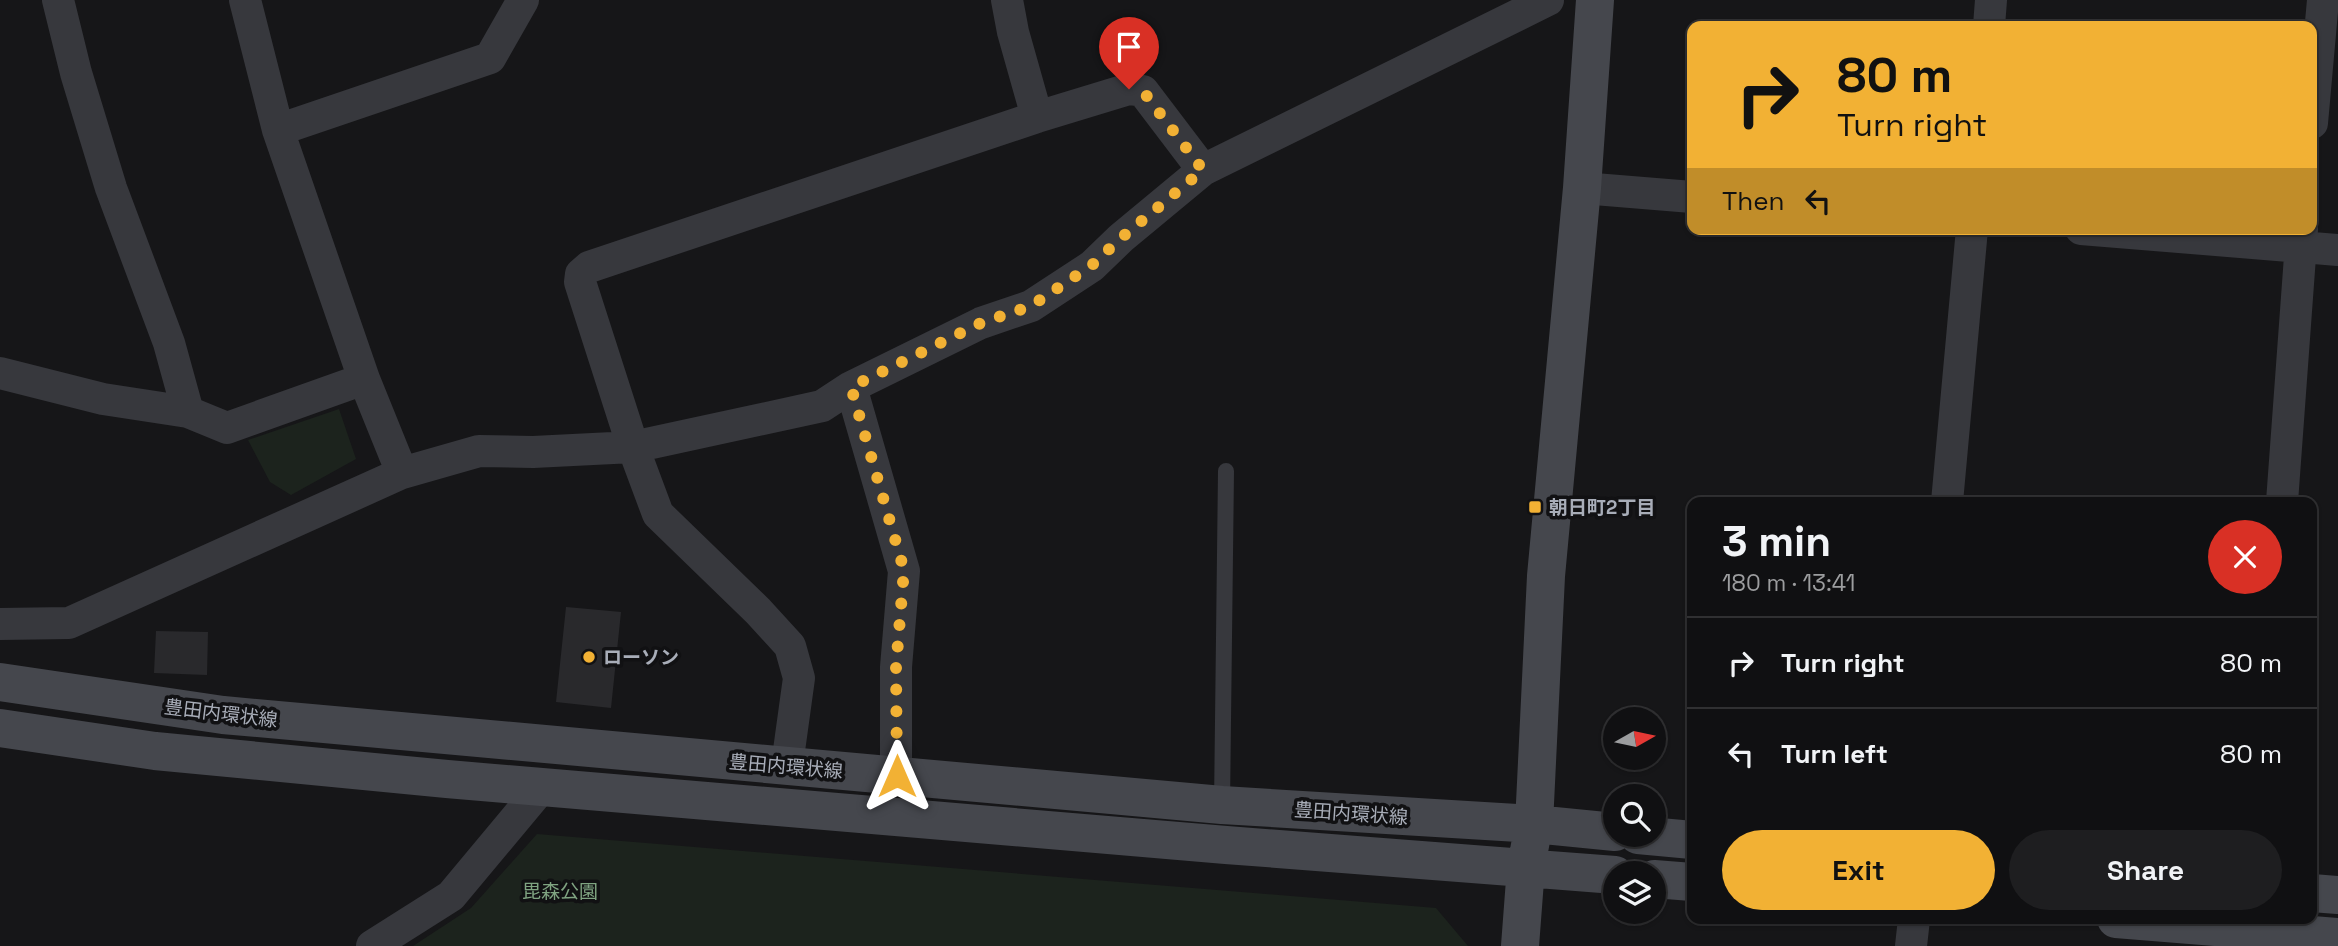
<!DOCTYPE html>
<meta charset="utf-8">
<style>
body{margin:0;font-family:"Space Grotesk","Noto Sans JP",sans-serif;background:#1e1e20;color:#f1f3f6;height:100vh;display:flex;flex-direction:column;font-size:26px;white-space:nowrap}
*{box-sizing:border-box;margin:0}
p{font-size:23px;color:#9c9d9f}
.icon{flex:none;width:38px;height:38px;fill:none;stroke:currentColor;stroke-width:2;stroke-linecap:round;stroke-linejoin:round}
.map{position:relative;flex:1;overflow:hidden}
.sheet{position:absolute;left:1687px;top:497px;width:630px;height:427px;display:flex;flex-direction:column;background:#101012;border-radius:14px;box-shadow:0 2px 5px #0004,0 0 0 2px #303032}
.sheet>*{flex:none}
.hud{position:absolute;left:1687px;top:21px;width:630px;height:214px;border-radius:14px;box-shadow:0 2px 5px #0004,0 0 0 2px #303032;background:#f2b134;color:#111;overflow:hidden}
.needle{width:46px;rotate:81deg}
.fabs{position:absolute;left:1603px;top:707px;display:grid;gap:14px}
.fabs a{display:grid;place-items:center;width:63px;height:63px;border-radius:50%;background:#101012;box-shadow:0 2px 5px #0004,0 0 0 2px #303032;font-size:35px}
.pin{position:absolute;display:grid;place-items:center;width:60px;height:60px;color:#fff;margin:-72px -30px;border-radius:50% 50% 50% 0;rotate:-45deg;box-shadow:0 0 7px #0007}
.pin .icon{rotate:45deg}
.me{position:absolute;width:77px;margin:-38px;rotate:0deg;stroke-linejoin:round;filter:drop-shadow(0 0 5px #0008)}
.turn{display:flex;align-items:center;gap:24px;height:147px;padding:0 35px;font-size:32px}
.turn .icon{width:91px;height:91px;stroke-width:2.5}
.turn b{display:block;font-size:49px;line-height:60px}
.then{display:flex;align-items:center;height:66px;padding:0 35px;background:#0003;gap:14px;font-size:26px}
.round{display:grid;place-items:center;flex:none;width:74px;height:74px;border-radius:37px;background:#1e1e20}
.head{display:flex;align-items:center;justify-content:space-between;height:119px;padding:0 35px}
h1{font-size:42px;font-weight:700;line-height:52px}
.action{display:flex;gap:14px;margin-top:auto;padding:14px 35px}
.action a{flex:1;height:80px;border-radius:42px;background:#f2b134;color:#111;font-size:28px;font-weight:700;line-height:80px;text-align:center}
.action a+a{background:#1e1e20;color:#f1f3f6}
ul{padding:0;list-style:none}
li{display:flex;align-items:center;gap:21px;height:91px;padding:0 35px;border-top:2px solid #303032}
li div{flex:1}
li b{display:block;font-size:26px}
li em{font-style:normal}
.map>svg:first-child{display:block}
.green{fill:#1c231d}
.building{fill:#29292c}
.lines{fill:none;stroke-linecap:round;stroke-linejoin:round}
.lane{stroke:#37383d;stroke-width:16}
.street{stroke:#37383d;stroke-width:32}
.secondary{stroke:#45474d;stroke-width:38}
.route{stroke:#f2b134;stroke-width:12;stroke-dasharray:0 21.6}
.poi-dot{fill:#f2b134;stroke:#111113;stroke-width:2.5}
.labels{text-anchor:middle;stroke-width:7;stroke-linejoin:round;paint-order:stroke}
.poi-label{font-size:19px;font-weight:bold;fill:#a8adb8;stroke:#111113;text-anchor:start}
.street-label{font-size:19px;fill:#a8adb8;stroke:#111113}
.park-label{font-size:19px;fill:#7fa381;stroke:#111113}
</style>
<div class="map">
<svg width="2338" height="946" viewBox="0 0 2338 946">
<rect width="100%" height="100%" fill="#161618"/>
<path class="green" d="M 339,409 L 356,459 L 291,495 L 270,482 L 248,440 Z
M 537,834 L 1436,908 L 1468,946 L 413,946 L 471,908 Z"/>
<path class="building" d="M 566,607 L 621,612 L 611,708 L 556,702 Z
M 156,631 L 208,632 L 207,675 L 154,673 Z"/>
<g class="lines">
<path class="lane" d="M 1222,805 L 1226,471"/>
<path class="street" d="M 58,0 L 76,73 L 111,188 L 169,343 L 188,412
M 245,0 L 278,130 L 364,379 L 402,473
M 1007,0 L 1013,32 L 1037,117
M 1989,26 L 1991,0
M 2312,123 L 2323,0
M 278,130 L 490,58 L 523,0
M 1582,188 L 1692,197
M 2081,229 L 2338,250
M 0,373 L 103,399 L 188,412 L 227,428 L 364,379
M 851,387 L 904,571 L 896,667 L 896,776
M 1947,502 L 1972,229
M 2282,502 L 2302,229
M 0,624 L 69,623 L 402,473 L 479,451 L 533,452 L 633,447 L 822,406 L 851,387 L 981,323 L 1031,306 L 1092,266 L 1121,238 L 1203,170 L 1548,0
M 787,765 L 799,678 L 790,646 L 758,611 L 658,514 L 633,447 L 580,282 L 581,274 L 589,267 L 1037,117 L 1129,89 L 1143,91 L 1203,170
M 372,946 L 451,896 L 542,787
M 1911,946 L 1914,919"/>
<path class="secondary" d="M 0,682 L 223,715 L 1222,805 L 1534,824 L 1615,832
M 0,728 L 155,751 L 447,779 L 1226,845 L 1615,875
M 1638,835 L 1692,840
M 1654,879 L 1692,882
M 2312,893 L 2338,895
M 2116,919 L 2338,937
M 1520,946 L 1526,867 L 1534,824 L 1546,576 L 1582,188 L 1595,0"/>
</g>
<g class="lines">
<path class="route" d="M 897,776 L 896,667 L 904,570 L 851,387 L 981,323 L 1031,306 L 1092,265 L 1121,238 L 1203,170 L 1143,91 L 1129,89"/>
</g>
<g class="poi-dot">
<rect x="1528" y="500" width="14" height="14" rx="3.5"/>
<circle cx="589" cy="657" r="7"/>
</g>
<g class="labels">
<g class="poi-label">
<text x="1549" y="514">朝日町2丁目</text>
<text x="603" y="664">ローソン</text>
</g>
<g class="street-label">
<text transform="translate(221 713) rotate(7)" y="7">豊田内環状線</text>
<text transform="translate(786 766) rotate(5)" y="7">豊田内環状線</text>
<text transform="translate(1351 813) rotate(4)" y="7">豊田内環状線</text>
</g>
<g class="park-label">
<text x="560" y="898">毘森公園</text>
</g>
</g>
</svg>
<div class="fabs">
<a><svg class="needle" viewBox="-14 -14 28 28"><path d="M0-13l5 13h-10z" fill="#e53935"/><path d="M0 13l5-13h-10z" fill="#9c9d9f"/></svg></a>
<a><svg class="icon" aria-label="search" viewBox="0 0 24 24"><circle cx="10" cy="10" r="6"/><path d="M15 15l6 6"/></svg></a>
<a><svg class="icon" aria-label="layers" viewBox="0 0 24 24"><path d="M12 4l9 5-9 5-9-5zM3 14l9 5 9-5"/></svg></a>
</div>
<div class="pin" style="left:1129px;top:89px;background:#d93025"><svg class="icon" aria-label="arrive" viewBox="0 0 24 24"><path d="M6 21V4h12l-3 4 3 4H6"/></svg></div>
<svg class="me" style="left:897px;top:776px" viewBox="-20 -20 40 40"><path d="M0-17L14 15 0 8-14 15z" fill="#f2b134" stroke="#fff" stroke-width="4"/></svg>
<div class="hud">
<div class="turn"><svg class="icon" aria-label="right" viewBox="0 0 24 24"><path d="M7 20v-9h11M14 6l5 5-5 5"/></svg><div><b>80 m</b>Turn right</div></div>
<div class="then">Then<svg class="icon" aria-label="left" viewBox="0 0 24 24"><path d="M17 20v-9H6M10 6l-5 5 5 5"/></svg></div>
</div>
<section class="sheet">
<div class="head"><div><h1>3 min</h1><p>180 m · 13:41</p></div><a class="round" style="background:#d93025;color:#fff"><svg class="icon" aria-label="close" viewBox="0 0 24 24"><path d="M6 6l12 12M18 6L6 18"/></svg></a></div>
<ul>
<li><svg class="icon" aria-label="right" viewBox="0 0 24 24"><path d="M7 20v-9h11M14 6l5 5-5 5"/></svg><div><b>Turn right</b></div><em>80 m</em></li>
<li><svg class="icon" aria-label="left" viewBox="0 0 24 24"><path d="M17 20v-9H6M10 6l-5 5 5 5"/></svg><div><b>Turn left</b></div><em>80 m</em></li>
</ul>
<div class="action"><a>Exit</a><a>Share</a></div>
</section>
</div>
